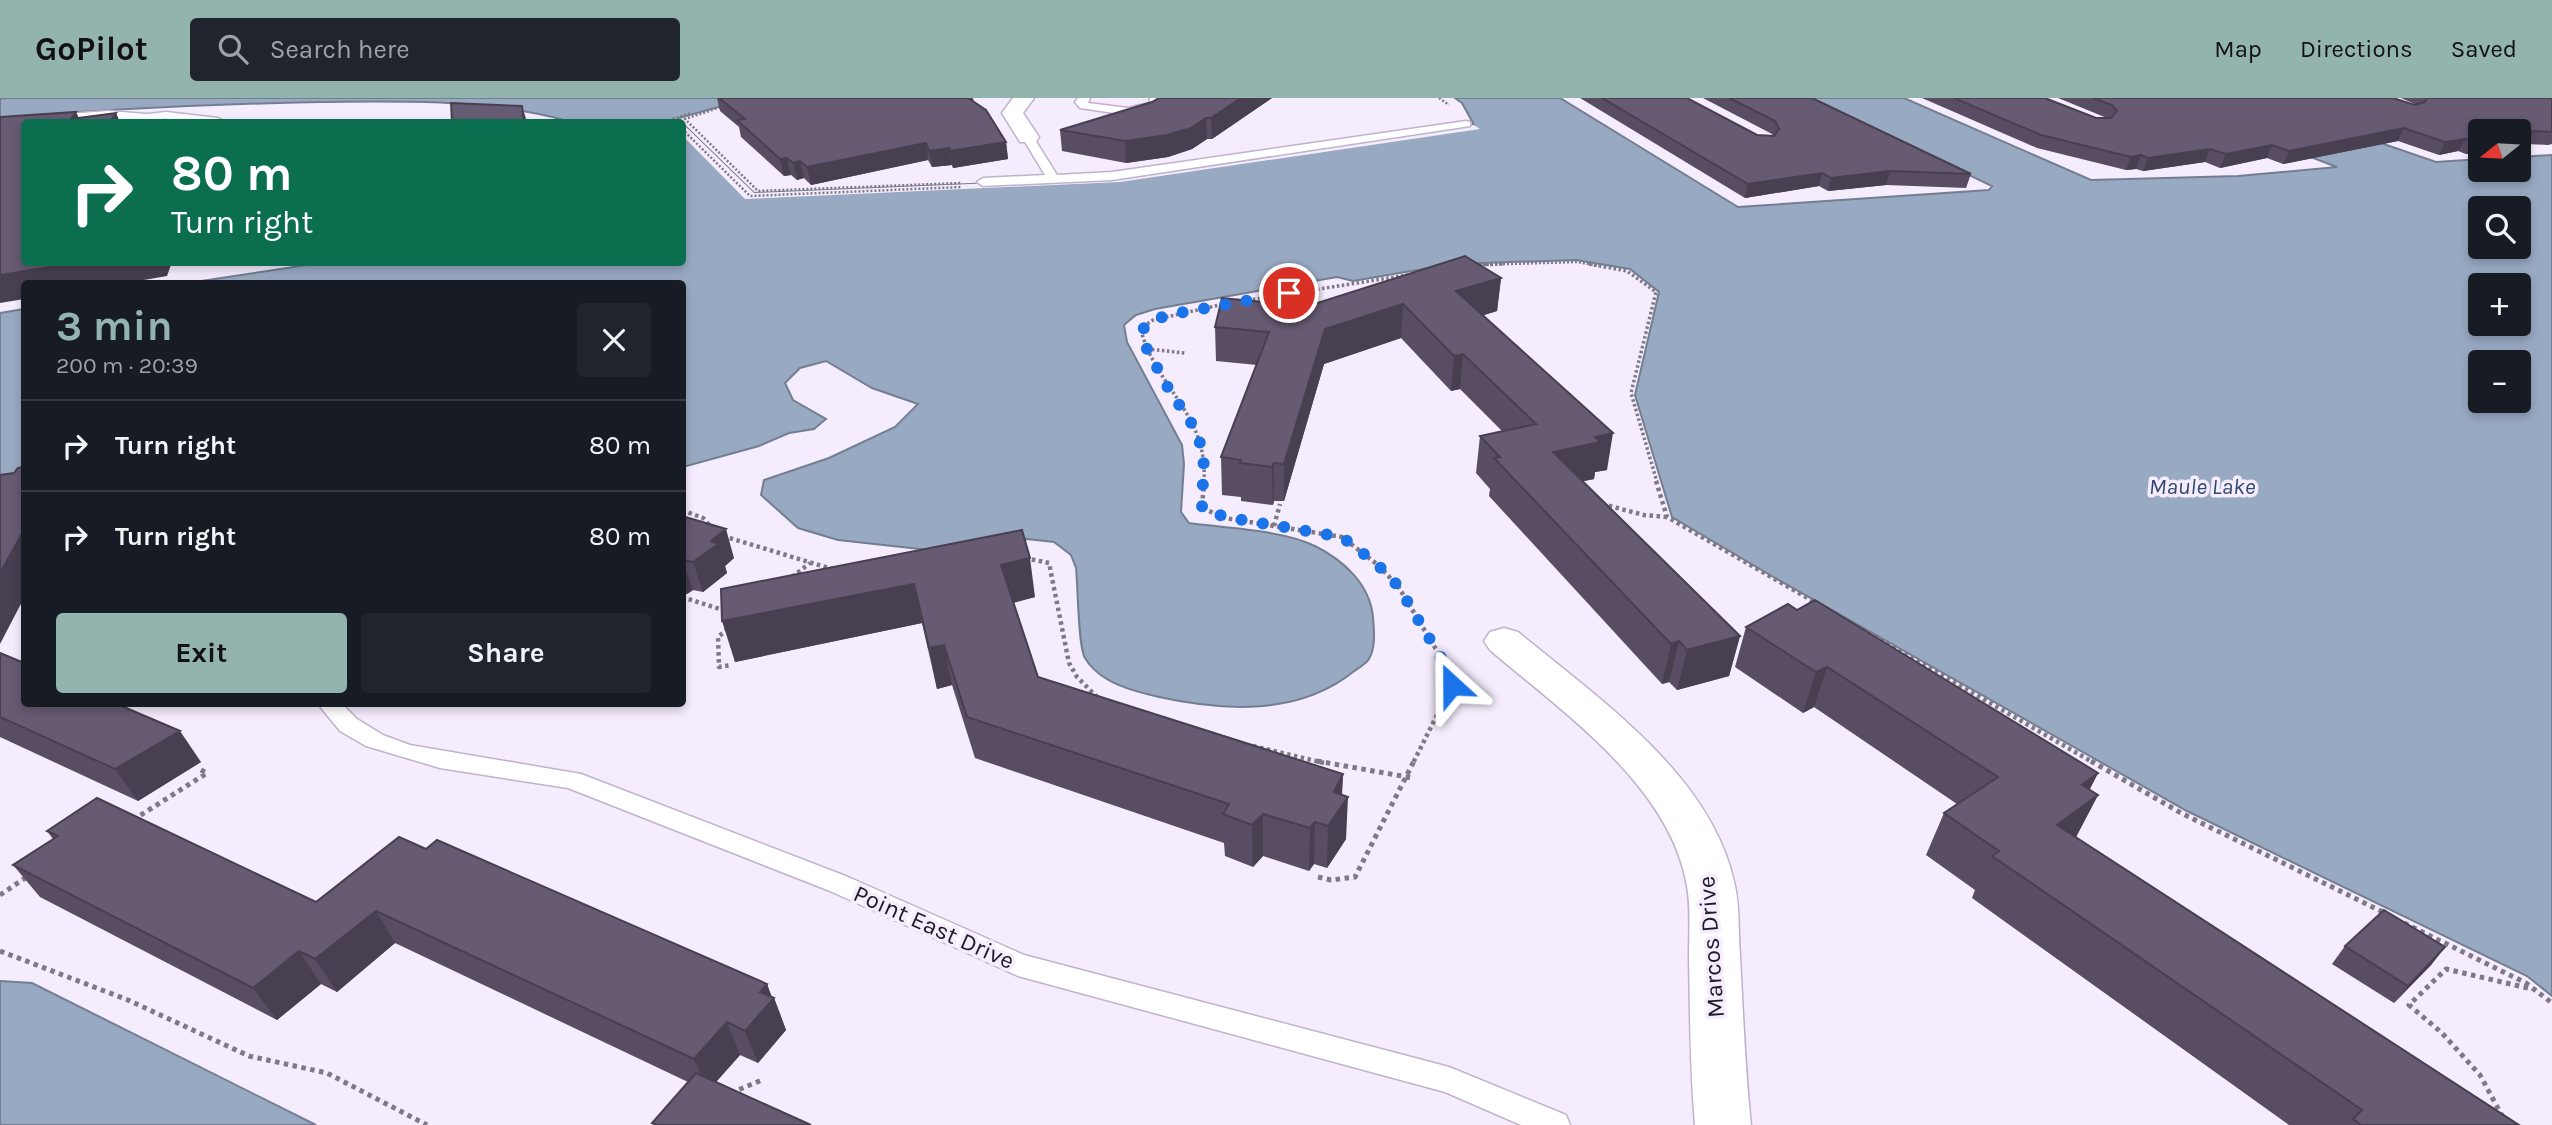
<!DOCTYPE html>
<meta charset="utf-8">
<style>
body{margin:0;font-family:Karla,sans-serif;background:#20242c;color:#f1f3f6;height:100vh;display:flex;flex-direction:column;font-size:26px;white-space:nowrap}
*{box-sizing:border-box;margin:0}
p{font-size:23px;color:#9ea1a6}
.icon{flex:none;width:38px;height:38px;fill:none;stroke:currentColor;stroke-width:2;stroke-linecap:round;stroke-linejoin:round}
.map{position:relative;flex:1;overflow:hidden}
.side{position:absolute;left:21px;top:182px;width:665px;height:427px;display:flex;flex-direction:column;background:#171b24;border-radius:7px;box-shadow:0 4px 10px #0003}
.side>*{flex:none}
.banner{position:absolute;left:21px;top:21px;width:665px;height:147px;border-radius:7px;box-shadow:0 4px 10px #0003;background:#0b6e4f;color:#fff;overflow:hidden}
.needle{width:46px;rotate:252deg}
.fabs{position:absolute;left:2468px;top:21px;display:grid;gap:14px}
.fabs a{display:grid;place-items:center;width:63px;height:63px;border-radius:7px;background:#171b24;box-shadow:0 4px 10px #0003;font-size:35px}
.pin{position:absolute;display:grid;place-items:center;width:60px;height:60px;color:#fff;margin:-30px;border:4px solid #fff;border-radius:50%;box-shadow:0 2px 7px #0007}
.me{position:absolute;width:77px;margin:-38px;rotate:336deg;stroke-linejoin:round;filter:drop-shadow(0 0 5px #0008)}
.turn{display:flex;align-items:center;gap:24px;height:147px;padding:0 35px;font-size:32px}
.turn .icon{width:91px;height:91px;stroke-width:2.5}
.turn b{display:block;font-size:49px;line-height:60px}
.round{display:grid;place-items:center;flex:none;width:74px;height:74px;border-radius:7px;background:#20242c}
.headline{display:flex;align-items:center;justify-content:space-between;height:119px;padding:0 35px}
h1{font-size:42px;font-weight:700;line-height:52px;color:#93b3ae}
.action{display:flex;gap:14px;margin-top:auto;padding:14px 35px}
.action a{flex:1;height:80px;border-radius:7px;background:#93b3ae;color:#111;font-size:28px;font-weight:700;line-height:80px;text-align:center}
.action a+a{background:#20242c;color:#f1f3f6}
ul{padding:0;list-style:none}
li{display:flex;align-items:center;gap:21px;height:91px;padding:0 35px;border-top:2px solid #363941}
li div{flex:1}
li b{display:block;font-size:26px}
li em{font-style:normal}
header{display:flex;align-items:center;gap:42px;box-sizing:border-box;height:98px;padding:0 35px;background:#93b3ae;color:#111}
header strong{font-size:33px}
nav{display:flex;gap:38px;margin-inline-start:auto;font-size:24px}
.search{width:490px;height:63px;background:#20242c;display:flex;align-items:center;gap:18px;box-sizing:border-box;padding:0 24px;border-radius:7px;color:#9ea1a6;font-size:26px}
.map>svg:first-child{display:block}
.water{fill:#98a9c2;stroke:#747e92;stroke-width:2;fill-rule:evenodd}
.pier{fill:#f5ecfd}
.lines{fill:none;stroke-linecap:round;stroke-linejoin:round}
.lane-casing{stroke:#c0b2cc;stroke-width:3}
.street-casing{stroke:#c0b2cc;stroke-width:3}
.path-far3{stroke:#7f7985;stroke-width:2.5;stroke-dasharray:2 2;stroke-linecap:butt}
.path-far2{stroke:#7f7985;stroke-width:3.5;stroke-dasharray:2.5 2.5;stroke-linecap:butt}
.path-far1{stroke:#7f7985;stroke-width:4.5;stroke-dasharray:3.5 3.5;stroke-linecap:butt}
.path{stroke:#7f7985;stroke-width:5;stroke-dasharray:4.5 4.5;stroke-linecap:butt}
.lane{fill:#fff;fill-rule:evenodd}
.street{fill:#fff;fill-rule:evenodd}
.wall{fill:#594d63}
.shaded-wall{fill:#483f50}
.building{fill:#675a73;stroke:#483f50;stroke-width:2}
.route{stroke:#1a73e8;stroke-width:12;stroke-dasharray:0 21.6}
.labels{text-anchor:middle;stroke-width:7;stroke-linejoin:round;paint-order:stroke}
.water-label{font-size:23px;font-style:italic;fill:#30496f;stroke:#f5ecfd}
.near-street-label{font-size:24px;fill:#1f1a23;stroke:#f5ecfd}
</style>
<header>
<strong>GoPilot</strong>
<div class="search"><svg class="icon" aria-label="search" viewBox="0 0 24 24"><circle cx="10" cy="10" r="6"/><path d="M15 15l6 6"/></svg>Search here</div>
<nav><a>Map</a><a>Directions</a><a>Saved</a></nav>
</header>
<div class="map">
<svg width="2552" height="1027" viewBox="0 0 2552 1027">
<rect width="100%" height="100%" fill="#f5ecfd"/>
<path class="water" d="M 0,0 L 750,0 L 679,20 L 682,24 L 564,24 L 564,22 C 485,1 401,3 320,4 C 213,6 107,11 0,20 Z
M 1455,0 L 1560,0 L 1738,109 L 1989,92 L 1992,88 L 1809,0 L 1904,0 L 2091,82 L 2238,78 L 2337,69 L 2154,0 L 2250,0 L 2436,64 L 2480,61 L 2480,72 L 2518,72 L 2518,59 L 2552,57 L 2552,898 L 2527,878 L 2187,713 L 1775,480 L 1672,419 L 1635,297 L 1659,194 L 1630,171 L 1576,162 L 1452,166 L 1353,183 L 1337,179 L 1155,211 L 1136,217 L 1124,227 L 1127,244 L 1182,347 L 1184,366 L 1181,414 L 1189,425 C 1226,430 1282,432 1315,448 C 1343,462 1370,486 1373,519 C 1374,532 1376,549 1369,561 C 1366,566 1357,571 1353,574 C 1298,618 1223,613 1159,599 C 1133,593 1100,585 1085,560 C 1078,548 1078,488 1076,470 L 1071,457 L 1054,444 L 1027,441 L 929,452 L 838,442 L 798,430 L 761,397 L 764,382 L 829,360 L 895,329 L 918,306 L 872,290 L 826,263 L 800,270 L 785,285 L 793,302 L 826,321 L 814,331 L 789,335 L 759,348 L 683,369 L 682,186 L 188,185 L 320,165 L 682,164 L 682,25 L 754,95 L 1113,80 L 1474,27 L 1462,5 ZM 2480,110 L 2518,110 L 2518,149 L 2480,149 ZM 2480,187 L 2518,187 L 2518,226 L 2480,226 ZM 2480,264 L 2518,264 L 2518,303 L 2480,303 Z
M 24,211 L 24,391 L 0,399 L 0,215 Z
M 0,883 L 32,885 L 316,1027 L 0,1027 Z"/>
<path class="pier" d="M 682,25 L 754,95 L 1113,80 L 1474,27 L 1480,31 L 1120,84 L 745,101 L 683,38 Z"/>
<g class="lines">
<g class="lane-casing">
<path id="lane" d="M 1078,0 L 1090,0 L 1088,5 L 1128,10 L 1149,5 L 1150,0 L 1162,0 L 1158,9 L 1128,17 L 1080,10 L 1075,4 Z
M 166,14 L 218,20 L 224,23 C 204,29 181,19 161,21 C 151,22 141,25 133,20 L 139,17 Z
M 1466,23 L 1470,24 L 1470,28 L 1112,82 L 983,88 L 977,84 L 983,80 L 1045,77 L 1022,39 L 1028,35 L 1032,37 L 1057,77 L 1112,74 Z
M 318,606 L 342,606 L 357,621 L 383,637 L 410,647 L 581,676 L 848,779 L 1024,857 L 1449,969 L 1566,1017 L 1570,1027 L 1521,1027 L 1445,994 L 1018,878 L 830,793 L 568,690 L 440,670 L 366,648 L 340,633 Z"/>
</g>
<g class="street-casing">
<path id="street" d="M 1013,0 L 1034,0 L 1023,15 L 1039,39 L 1036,44 L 1020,44 L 1002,15 Z
M 109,13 L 146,16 L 149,20 L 146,24 L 28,24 L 32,20 L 39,18 Z
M 1504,530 L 1518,534 C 1599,601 1713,678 1735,788 C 1740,810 1738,834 1740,857 C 1743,914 1745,970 1751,1027 L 1695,1027 C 1690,970 1690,914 1689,857 C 1689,834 1691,810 1687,788 C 1670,687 1562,614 1490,552 L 1484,543 L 1490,534 Z"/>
</g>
<path class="path-far3" d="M 1439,0 L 1449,7
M 0,1 L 8,0
M 724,8 L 685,21 L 758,93 L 961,85
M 676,24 L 673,21 L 691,15
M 682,31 L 750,98 L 962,89
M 1475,167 L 1577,164 L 1599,168"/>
<path class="path-far2" d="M 1589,166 L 1627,173 L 1656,194 L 1631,295 L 1657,384
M 1475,167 L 1505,166
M 1243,203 L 1408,177
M 1147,251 L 1185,255
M 1204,384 C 1208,317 1160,294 1142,236 L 1147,226 L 1153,222 L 1224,206"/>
<path class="path-far1" d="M 1204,383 L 1202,410 L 1225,420 L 1342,439 L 1378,467 L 1398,488 L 1449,573 L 1452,587 L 1413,665
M 1656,383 L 1667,419 L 1818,506
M 1602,406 L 1644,417 L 1667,419
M 682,412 L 703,420 L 711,429
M 1274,428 L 1280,406
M 723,438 L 832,471
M 1025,460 L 1049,465 L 1069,565 L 1077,579 L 1098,600
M 792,479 L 810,465
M 682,499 L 726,513
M 728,531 L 718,539 L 719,569 L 731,567
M 1862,531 L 2094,665
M 1253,648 L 1324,665"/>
<path class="path" d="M 1317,663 L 1413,680
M 2091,663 L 2181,715 L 2387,816
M 133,722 L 207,675 L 197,670
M 1318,779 L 1331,782 L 1355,779 L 1414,663
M 0,797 L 28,778
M 2404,825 L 2526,885 L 2552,905
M 0,853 L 128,902 L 249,958 L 327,975 L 427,1027
M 731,995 L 762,982
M 2507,1027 L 2480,977 L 2442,935 L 2409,907 L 2446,871 L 2532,891"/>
<use href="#lane" class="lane"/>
<use href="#street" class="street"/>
</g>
<path class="wall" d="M 717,0 L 973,0 L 974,4 L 1006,44 L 1008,61 L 953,70 L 952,67 L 932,69 L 928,62 L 811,87 L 804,80 L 797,82 L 791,77 L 784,78 L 741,39 L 739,29 L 720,13 Z
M 1272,0 L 1212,41 L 1207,41 L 1192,51 L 1168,59 L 1126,65 L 1062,53 L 1060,32 Z
M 1580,0 L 1687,0 L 1757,37 L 1773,38 L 1772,36 L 1703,0 L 1812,0 L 1971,76 L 1966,90 L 1886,87 L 1828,93 L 1819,88 L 1745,100 Z
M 1922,0 L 2045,0 L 2096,20 L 2107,20 L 2058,0 L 2393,0 L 2415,7 L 2417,7 L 2401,0 L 2552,0 L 2552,46 L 2548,47 L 2527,46 L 2480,33 L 2480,54 L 2466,56 L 2458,53 L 2439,57 L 2398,43 L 2283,66 L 2267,60 L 2220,70 L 2205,64 L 2143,73 L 2136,71 L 2126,72 L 2037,50 Z
M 1501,180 L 1497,213 L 1483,217 L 1607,372 L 1595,374 L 1594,381 L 1583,383 L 1740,538 L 1729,578 L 1677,592 L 1669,584 L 1662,586 L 1489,398 L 1490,391 L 1476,375 L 1480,338 L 1502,333 L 1460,291 L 1451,293 L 1401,240 L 1324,266 L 1284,403 L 1274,403 L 1273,407 L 1241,403 L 1241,399 L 1222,397 L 1221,359 L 1257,267 L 1216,263 L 1215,229 L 1308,208 Z
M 682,418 L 734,460 L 725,468 L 727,475 L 703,494 L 693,492 L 687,496 L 682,495 Z
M 721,491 L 1035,499 L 1013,505 L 1038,579 L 1343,676 L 1342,697 L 1346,741 L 1327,770 L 1314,766 L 1309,773 L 1263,758 L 1253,769 L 1225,758 L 1224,745 L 975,660 L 952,587 L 937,591 L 922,525 L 735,564 Z
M 1746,529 L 2098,675 L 2089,692 L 2098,697 L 2076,739 L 2519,1027 L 2289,1027 L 1972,800 L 1975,792 L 1926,757 L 1944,715 L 1957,706 L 1814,609 L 1803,615 L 1735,569 Z
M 0,555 L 201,664 L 138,703 L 0,639 Z
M 47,733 L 316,804 L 426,751 L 767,886 L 771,898 L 774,900 L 786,932 L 758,965 L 740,957 L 716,984 L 811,1027 L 653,1027 L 652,1025 L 688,984 L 395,845 L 337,894 L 321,886 L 277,922 L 40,799 L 13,767 L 53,741 Z
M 2345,848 L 2445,849 L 2431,867 L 2394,905 L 2332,866 Z"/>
<path class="shaded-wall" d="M 1241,0 L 1272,0 L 1212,41 L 1211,20 Z
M 522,8 L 527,24 L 524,24 Z
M 76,14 L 81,24 L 71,21 Z
M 116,15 L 120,24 L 110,24 Z
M 1206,20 L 1207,41 L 1192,51 L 1168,59 L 1126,65 L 1125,43 Z
M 2404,30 L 2398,43 L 2283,66 L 2289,53 Z
M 2534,33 L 2527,46 L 2518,48 L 2518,36 Z
M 2465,41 L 2458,53 L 2439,57 L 2445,44 Z
M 2480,42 L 2480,54 L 2466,56 L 2473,43 Z
M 1006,44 L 1008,61 L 953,70 L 950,53 Z
M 926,45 L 928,62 L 811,87 L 807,69 Z
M 2272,47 L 2267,60 L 2220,70 L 2226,56 Z
M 949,50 L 952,67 L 932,69 L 929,53 Z
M 2210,51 L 2205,64 L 2143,73 L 2148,60 Z
M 2141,57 L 2136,71 L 2126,72 L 2131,59 Z
M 787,60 L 791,77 L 784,78 L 780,61 Z
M 800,63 L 804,80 L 797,82 L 793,65 Z
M 1890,73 L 1886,87 L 1828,93 L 1831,80 Z
M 1822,75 L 1819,88 L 1745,100 L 1748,86 Z
M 82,164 L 172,164 L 167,178 L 121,186 L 24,186 L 24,201 L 0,205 L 0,177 Z
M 1501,180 L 1497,213 L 1453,227 L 1456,193 Z
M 1403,206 L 1401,240 L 1324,266 L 1284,403 L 1284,366 L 1325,231 Z
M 1463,256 L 1460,291 L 1451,293 L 1454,258 Z
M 1613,335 L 1607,372 L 1595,374 L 1594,381 L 1547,391 L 1553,354 L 1595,339 Z
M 1274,365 L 1274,403 L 1273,407 L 1272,369 Z
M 726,431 L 734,460 L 725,468 L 727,475 L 703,494 L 693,464 L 711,443 Z
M 24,432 L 24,500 L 0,546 L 0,475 Z
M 1030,460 L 1035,499 L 1007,506 L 1001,467 Z
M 682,462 L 693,492 L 687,496 L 682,482 Z
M 914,486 L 922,525 L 735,564 L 722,523 Z
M 1740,538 L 1729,578 L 1677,592 L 1687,552 Z
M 1679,543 L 1669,584 L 1662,586 L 1671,546 Z
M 944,547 L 952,587 L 937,591 L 929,550 Z
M 1827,569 L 1814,609 L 1803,615 L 1816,574 Z
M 180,633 L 201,664 L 138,703 L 115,671 Z
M 2098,675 L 2080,711 L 2098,697 L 2076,739 L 2057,727 L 2082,687 Z
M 1343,676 L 1341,709 L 1348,699 L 1346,741 L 1327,770 L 1328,728 L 1334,694 Z
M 1263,716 L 1263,758 L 1253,769 L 1252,727 Z
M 1315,724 L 1314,766 L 1309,773 L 1310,730 Z
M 376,813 L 395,845 L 337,894 L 315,861 Z
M 2445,849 L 2431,867 L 2394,905 L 2408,888 Z
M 299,853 L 321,886 L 277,922 L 253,890 Z
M 767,886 L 773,902 L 774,900 L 786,932 L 758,965 L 745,933 L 760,894 Z
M 727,924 L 740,957 L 708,993 L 694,961 Z"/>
<path class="building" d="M 719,0 L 968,0 L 986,12 L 1006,44 L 950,53 L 949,50 L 929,53 L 926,45 L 807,69 L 800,63 L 793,65 L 787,60 L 780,61 L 737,22 L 745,21 Z
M 1159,0 L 1241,0 L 1211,20 L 1206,20 L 1191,30 L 1167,37 L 1125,43 L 1060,32 L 1152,4 Z
M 1602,0 L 1687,0 L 1757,37 L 1774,38 L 1779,31 L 1775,23 L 1729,0 L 1812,0 L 1971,76 L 1890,73 L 1831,80 L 1822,75 L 1748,86 Z
M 1954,0 L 2045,0 L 2096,20 L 2111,20 L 2117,13 L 2112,7 L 2093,0 L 2393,0 L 2415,7 L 2425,4 L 2427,0 L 2552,0 L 2552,34 L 2534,33 L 2518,36 L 2518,33 L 2480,33 L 2480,42 L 2473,43 L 2465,41 L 2445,44 L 2404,30 L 2289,53 L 2272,47 L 2226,56 L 2210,51 L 2148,60 L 2141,57 L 2131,59 L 2041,37 Z
M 451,5 L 522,8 L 524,24 L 452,24 Z
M 76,14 L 71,21 L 116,15 L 110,24 L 24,24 L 24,164 L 82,164 L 0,177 L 0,19 Z
M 1465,158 L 1501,180 L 1456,193 L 1613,335 L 1595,339 L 1600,344 L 1553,354 L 1740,538 L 1687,552 L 1679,543 L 1671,546 L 1494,360 L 1500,359 L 1480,338 L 1536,326 L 1463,256 L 1454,258 L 1403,206 L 1325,231 L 1284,366 L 1274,365 L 1272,369 L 1240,365 L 1241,362 L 1221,359 L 1269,234 L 1215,229 L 1222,200 L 1308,208 Z
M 24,369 L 24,432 L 0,475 L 0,377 L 14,375 L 18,370 Z
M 682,418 L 726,431 L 711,443 L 718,446 L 693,464 L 682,462 Z
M 1022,432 L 1030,460 L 1001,467 L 1038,579 L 1343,676 L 1334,694 L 1348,699 L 1328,728 L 1315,724 L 1310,730 L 1263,716 L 1252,727 L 1223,716 L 1229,706 L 967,619 L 944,547 L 929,550 L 914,486 L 722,523 L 721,491 Z
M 1815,502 L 2098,675 L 2082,687 L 2098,697 L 2057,727 L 2519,1027 L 2361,1027 L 2353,1021 L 2362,1012 L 1992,758 L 1999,753 L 1944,715 L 1998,679 L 1827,569 L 1816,574 L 1746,529 L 1788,506 L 1797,512 Z
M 0,555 L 24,565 L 24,606 L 117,606 L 180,633 L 115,671 L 0,619 Z
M 97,700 L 316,804 L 399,739 L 426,751 L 437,742 L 767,886 L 760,894 L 774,900 L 745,933 L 727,924 L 694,961 L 376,813 L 315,861 L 299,853 L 253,890 L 13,767 L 58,738 L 47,733 Z
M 2384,812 L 2445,849 L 2408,888 L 2345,848 Z
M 696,975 L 811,1027 L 657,1027 L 652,1025 Z"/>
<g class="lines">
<path class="route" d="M 1289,195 L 1173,216 L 1153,222 L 1143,231 L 1142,236 L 1147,251 L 1172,297 L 1189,320 L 1204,354 L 1202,410 L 1225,419 L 1342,439 L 1378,467 L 1398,488 L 1449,573 L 1452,587"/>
</g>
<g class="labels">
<g class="water-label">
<text x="2202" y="396">Maule Lake</text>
</g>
<g class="near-street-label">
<text transform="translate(934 829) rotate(24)" y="8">Point East Drive</text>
<text transform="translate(1711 849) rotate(-94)" y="8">Marcos Drive</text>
</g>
</g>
</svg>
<div class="fabs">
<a><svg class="needle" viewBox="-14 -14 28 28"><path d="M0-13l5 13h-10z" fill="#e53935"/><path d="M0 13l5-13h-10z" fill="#9ea1a6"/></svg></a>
<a><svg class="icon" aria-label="search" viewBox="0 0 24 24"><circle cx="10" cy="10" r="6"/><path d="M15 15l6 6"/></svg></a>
<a>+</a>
<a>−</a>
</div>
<div class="pin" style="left:1289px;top:195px;background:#d93025"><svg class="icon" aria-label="arrive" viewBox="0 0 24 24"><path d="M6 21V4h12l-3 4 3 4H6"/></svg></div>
<svg class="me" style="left:1452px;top:587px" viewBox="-20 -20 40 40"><path d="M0-17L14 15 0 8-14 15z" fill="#1a73e8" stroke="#fff" stroke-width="4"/></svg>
<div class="banner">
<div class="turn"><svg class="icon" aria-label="right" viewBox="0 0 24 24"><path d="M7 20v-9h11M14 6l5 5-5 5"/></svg><div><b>80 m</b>Turn right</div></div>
</div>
<section class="side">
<div class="headline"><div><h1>3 min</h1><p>200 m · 20:39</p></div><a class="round"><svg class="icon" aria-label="close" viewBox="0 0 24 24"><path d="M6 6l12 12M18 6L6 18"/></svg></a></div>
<ul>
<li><svg class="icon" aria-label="right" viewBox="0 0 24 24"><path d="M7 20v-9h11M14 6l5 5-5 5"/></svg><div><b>Turn right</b></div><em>80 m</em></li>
<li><svg class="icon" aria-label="right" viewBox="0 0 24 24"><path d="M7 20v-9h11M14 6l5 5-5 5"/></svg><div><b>Turn right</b></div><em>80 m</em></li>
</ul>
<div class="action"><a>Exit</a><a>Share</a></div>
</section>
</div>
